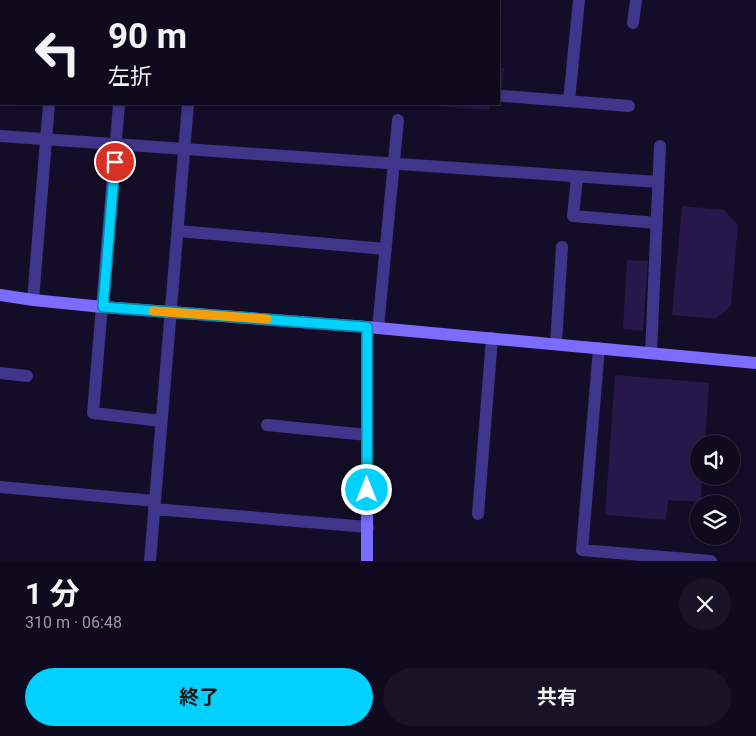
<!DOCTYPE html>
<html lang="ja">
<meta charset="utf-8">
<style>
body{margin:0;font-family:Roboto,"Noto Sans JP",sans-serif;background:#181327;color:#f1f3f6;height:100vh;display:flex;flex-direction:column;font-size:19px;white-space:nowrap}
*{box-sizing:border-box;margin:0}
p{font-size:16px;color:#9b9aa4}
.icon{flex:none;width:28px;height:28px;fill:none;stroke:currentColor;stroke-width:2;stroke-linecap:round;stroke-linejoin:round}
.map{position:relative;height:561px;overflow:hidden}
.details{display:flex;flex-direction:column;background:#0f0a1e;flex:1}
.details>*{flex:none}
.top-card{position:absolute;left:0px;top:0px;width:500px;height:105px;box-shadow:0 2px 12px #0003,0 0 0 1px #2f2b3c;background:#0f0a1e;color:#f1f3f6;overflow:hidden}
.buttons{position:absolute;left:690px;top:435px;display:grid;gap:10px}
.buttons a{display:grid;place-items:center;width:50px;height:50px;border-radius:50%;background:#0f0a1e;box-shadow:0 2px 12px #0003,0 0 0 1px #2f2b3c;font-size:25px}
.pin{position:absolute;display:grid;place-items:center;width:42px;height:42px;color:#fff;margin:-21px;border:2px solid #fff;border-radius:50%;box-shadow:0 1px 5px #0007}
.me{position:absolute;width:55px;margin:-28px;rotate:0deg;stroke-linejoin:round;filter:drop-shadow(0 0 4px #0008)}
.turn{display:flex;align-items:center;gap:18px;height:105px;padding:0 25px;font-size:22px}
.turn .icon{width:65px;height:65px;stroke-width:2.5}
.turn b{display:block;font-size:35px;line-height:42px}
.round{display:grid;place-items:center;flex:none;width:52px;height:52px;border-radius:26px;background:#181327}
.headline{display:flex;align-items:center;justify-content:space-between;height:85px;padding:0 25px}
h1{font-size:30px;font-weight:700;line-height:38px}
.primary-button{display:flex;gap:10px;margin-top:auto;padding:10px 25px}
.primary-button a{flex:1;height:58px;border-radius:30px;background:#00d1ff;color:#111;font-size:20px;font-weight:700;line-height:58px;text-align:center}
.primary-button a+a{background:#181327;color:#f1f3f6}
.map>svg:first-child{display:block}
.building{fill:#26184a}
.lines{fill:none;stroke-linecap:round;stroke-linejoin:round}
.street{stroke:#3f358a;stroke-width:12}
.secondary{stroke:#7b6bff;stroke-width:12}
.route-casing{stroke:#0088a6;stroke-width:12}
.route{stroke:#00d1ff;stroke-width:9}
.slow{stroke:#f59e0b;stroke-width:9}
</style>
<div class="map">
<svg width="756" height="561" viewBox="0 0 756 561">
<rect width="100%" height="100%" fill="#140d28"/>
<path class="building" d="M 499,68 L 504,68 L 501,101 L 499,101 Z
M 424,104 L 489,104 L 489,110 L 424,105 Z
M 682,206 L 724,210 L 738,225 L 731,306 L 715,319 L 672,315 Z
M 627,260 L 648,261 L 643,331 L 623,329 Z
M 615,375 L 709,383 L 705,444 L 699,444 L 699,476 L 702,476 L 701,502 L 668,500 L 666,520 L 605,515 Z"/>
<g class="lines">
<path class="street" d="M 57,1 L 57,0
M 127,1 L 127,0
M 196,1 L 196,0
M 332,1 L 332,0
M 633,23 L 636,0
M 504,96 L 629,106
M 569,101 L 579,0
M 119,104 L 93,413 L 161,421
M 0,136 L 658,182
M 577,177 L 573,216 L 657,223
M 178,231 L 386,249
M 33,300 L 49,104
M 378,328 L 398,120
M 556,344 L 562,247
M 599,348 L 582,550 L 711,561
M 651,353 L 660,146
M 0,373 L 27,376
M 267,425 L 367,435
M 0,487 L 155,501
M 154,509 L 368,527
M 478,514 L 492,338
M 150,561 L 188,104"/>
<path class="secondary" d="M 0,295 L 33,300 L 103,307 L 367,327 L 756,363
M 367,327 L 367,561"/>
</g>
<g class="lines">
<g class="route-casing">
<path id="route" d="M 115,162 L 103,307 L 367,327 L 367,490"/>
</g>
<use href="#route" class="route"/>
<path class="slow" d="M 153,311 L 267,319"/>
</g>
</svg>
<div class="buttons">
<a><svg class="icon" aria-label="sound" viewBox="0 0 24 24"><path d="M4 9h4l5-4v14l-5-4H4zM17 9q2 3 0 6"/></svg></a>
<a><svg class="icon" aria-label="layers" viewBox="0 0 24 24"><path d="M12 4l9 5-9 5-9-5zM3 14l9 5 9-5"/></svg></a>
</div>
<div class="pin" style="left:115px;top:162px;background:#d93025"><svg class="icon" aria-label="arrive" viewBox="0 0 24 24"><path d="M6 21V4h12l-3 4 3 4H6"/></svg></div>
<svg class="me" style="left:367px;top:490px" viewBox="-20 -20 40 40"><circle r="17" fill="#00d1ff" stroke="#fff" stroke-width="3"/><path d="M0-11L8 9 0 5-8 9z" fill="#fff"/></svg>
<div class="top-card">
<div class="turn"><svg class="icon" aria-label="left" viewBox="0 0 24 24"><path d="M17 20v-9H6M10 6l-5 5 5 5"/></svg><div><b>90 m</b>左折</div></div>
</div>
</div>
<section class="details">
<div class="headline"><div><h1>1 分</h1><p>310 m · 06:48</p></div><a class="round"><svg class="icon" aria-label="close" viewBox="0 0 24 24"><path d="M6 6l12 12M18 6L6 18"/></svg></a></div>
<div class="primary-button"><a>終了</a><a>共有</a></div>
</section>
